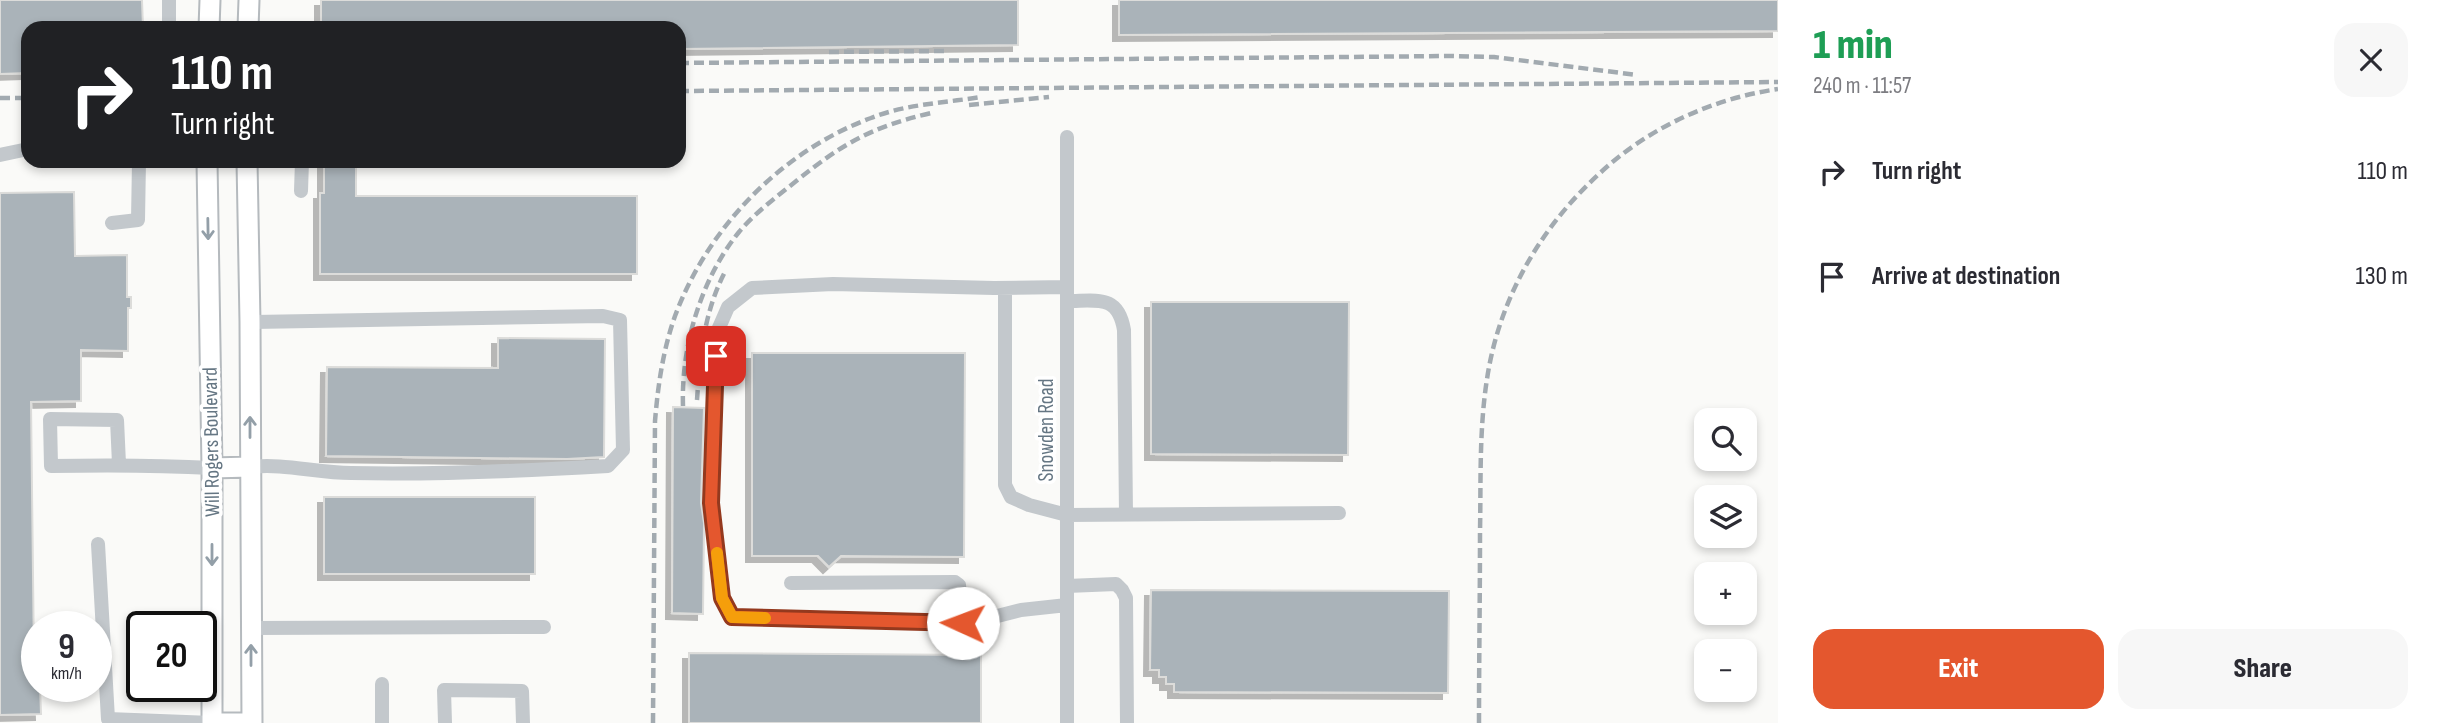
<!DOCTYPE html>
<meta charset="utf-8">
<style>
body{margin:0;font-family:"Sofia Sans Condensed",sans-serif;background:#f7f7f7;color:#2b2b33;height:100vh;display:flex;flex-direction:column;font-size:26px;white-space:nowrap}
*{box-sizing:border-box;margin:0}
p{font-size:23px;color:#7c7c81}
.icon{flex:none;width:38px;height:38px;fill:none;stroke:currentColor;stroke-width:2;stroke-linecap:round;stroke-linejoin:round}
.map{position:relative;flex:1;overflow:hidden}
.panel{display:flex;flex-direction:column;background:#fff;width:665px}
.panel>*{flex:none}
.guide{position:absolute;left:21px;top:21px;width:665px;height:147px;border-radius:21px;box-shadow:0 4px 10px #0003;background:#202124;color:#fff;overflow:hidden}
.buttons{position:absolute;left:1694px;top:408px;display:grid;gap:14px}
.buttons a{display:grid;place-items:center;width:63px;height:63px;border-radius:14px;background:#fff;box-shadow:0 4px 10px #0003;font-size:35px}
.speed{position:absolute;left:21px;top:611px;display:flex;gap:14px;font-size:35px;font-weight:700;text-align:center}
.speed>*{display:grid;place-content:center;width:91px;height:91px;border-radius:50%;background:#fff;box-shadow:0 4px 10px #0003;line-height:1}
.speed small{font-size:18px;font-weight:400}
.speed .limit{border:4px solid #111;border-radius:10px;background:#fff;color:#111}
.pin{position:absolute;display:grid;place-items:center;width:60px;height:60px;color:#fff;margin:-30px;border-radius:14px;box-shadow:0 4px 10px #0006}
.me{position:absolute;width:77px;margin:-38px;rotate:272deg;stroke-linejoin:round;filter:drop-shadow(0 0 5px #0008)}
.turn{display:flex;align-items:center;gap:24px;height:147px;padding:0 35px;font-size:32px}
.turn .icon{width:91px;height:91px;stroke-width:2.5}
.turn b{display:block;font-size:49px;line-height:60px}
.round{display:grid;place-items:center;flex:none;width:74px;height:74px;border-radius:21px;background:#f7f7f7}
.summary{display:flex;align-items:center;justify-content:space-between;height:119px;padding:0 35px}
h1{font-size:42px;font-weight:800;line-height:52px;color:#1e9e55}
.primary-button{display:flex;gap:14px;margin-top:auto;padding:14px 35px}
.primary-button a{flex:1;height:80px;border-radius:21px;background:#e4572e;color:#fff;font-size:28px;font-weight:800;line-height:80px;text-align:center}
.primary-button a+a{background:#f7f7f7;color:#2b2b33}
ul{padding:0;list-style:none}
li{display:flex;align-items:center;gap:21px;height:105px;padding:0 35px}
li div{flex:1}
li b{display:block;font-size:26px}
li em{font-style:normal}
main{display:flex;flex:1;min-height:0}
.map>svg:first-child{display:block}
.building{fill:#aab3b9;stroke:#dcdcda;stroke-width:2;filter:url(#shadow)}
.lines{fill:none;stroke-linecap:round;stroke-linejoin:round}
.major-casing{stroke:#b5babe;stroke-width:23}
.minor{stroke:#c3c8cc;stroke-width:14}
.major{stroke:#fff;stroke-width:19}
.rail{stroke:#a2aab0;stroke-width:4.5;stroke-dasharray:10 5;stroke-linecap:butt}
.oneway{stroke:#939fa8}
.route-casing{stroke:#94391e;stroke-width:18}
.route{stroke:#e4572e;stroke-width:12}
.slow{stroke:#f59e0b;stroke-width:12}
.labels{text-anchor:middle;stroke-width:7;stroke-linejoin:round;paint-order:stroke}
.street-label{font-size:21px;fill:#657683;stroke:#fff}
</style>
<main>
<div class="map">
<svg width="1778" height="723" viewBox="0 0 1778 723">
<defs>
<filter id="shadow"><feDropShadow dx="-6" dy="6" stdDeviation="0" flood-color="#0004"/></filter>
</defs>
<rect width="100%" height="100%" fill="#fafaf8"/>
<path class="building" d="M 0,0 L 142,0 L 143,28 L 28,28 L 28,73 L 0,74 Z
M 321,0 L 1018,0 L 1018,45 L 679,49 L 679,28 L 321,28 Z
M 1119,0 L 1778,0 L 1778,31 L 1119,35 Z
M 324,161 L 356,161 L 356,196 L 637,196 L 637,274 L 320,274 L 320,193 L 324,193 Z
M 74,192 L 75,256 L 127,255 L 127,297 L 131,297 L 131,308 L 128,308 L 128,351 L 81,350 L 81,401 L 31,402 L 34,660 L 37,660 L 37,686 L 40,686 L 41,714 L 0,715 L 0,193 Z
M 1151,302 L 1349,302 L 1348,455 L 1151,454 Z
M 498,338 L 605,339 L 604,457 L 567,459 L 326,456 L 327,367 L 498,368 Z
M 752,353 L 965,353 L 964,557 L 841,556 L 829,567 L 818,556 L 752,556 Z
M 673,407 L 704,408 L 701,503 L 704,523 L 703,614 L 672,613 Z
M 324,497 L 535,497 L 535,574 L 324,574 Z
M 1151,590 L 1449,591 L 1448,693 L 1174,692 L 1174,684 L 1166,684 L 1166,677 L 1159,677 L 1159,670 L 1150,670 Z
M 689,653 L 981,655 L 981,723 L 689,723 Z"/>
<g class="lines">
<g class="major-casing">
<path id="major" d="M 209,28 L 210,0
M 248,28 L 249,0
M 207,161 L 212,468 L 212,723
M 212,468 L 250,467
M 212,723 L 252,723 L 250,322 L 247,161"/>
</g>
<path class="minor" d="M 169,0 L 169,28
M 0,155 L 28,149
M 301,191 L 302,161
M 112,223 L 138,220 L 139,161
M 1005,288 L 1005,485 L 1011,497 L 1029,505 L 1067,515 L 1339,513
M 1067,301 C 1097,301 1118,294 1124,330 L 1126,514
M 250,322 L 603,316 L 620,320 L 623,450 L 608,466 C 523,471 437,475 351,473 C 317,473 284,463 250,467
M 119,464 L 117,420 L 50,419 L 51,466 C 106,465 158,465 212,468
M 98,544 L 108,719 L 212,723
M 791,583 L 955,582 L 959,585 L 963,623
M 1067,586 L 1116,584 L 1122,590 L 1126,598 L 1127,723
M 1067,605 L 1021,610 L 970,623 L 732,617 L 722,598 L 711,503 L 718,330 L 728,307 L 752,288 L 833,284 L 994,288 L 1067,287
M 251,628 L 544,627
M 382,684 L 382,723
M 445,723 L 444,690 L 522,691 L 523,723
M 1067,723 L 1067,137"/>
<use href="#major" class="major"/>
<path class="rail" d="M 829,52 L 948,51
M 679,63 L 1451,56 L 1494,57 L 1637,75
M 679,91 L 1778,82
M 0,98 L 28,98
M 969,105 L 1049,97
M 697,400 C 700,355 704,311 726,270
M 683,406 C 681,346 701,279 739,232 C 755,213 775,198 795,182 C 842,144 871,127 931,113
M 653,723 L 655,421 C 658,385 663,350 675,316 C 708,227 782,151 871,118 C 906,104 944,103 981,97
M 1479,723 C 1479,659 1480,596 1480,532 C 1481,481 1479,430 1487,379 C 1499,299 1540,228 1599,174 C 1648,128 1711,99 1778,89"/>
</g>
<defs><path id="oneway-shaft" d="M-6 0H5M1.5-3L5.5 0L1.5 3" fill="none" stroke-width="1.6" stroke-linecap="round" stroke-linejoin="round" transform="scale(1.75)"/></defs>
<g class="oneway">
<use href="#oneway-shaft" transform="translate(208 229) rotate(89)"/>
<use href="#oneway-shaft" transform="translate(250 427) rotate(-90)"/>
<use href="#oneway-shaft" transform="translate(212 555) rotate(90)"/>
<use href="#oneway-shaft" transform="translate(251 655) rotate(-90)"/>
</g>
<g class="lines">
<g class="route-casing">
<path id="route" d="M 716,356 L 711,503 L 722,598 L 732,617 L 963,623"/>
</g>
<use href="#route" class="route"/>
<path class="slow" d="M 717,553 L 722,598 L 732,617 L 765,618"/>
</g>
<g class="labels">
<g class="street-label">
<text transform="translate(1046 430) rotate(-90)" y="7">Snowden Road</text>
<text transform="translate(211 442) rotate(-91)" y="7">Will Rogers Boulevard</text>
</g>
</g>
</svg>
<div class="buttons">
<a><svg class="icon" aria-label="search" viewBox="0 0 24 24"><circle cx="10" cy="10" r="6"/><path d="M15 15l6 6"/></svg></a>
<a><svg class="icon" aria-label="layers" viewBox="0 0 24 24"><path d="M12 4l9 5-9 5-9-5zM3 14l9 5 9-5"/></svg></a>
<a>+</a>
<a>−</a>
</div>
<div class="speed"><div>9<small>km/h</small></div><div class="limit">20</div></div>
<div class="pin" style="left:716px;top:356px;background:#d93025"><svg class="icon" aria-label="arrive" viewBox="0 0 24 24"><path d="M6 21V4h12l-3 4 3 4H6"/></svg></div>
<svg class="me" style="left:963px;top:623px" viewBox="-20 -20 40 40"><circle r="19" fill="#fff"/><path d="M0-13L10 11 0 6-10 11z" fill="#e4572e"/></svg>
<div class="guide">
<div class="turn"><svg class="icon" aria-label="right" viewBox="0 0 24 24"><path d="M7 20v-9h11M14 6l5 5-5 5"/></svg><div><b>110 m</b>Turn right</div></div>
</div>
</div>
<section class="panel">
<div class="summary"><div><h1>1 min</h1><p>240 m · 11:57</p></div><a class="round"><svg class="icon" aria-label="close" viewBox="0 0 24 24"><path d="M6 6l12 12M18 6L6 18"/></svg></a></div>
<ul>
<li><svg class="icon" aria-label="right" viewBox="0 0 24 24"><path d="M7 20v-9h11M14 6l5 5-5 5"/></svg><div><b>Turn right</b></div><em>110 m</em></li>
<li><svg class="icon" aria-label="arrive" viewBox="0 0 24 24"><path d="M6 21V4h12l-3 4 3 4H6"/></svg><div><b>Arrive at destination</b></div><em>130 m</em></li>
</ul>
<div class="primary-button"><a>Exit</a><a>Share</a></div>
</section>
</main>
